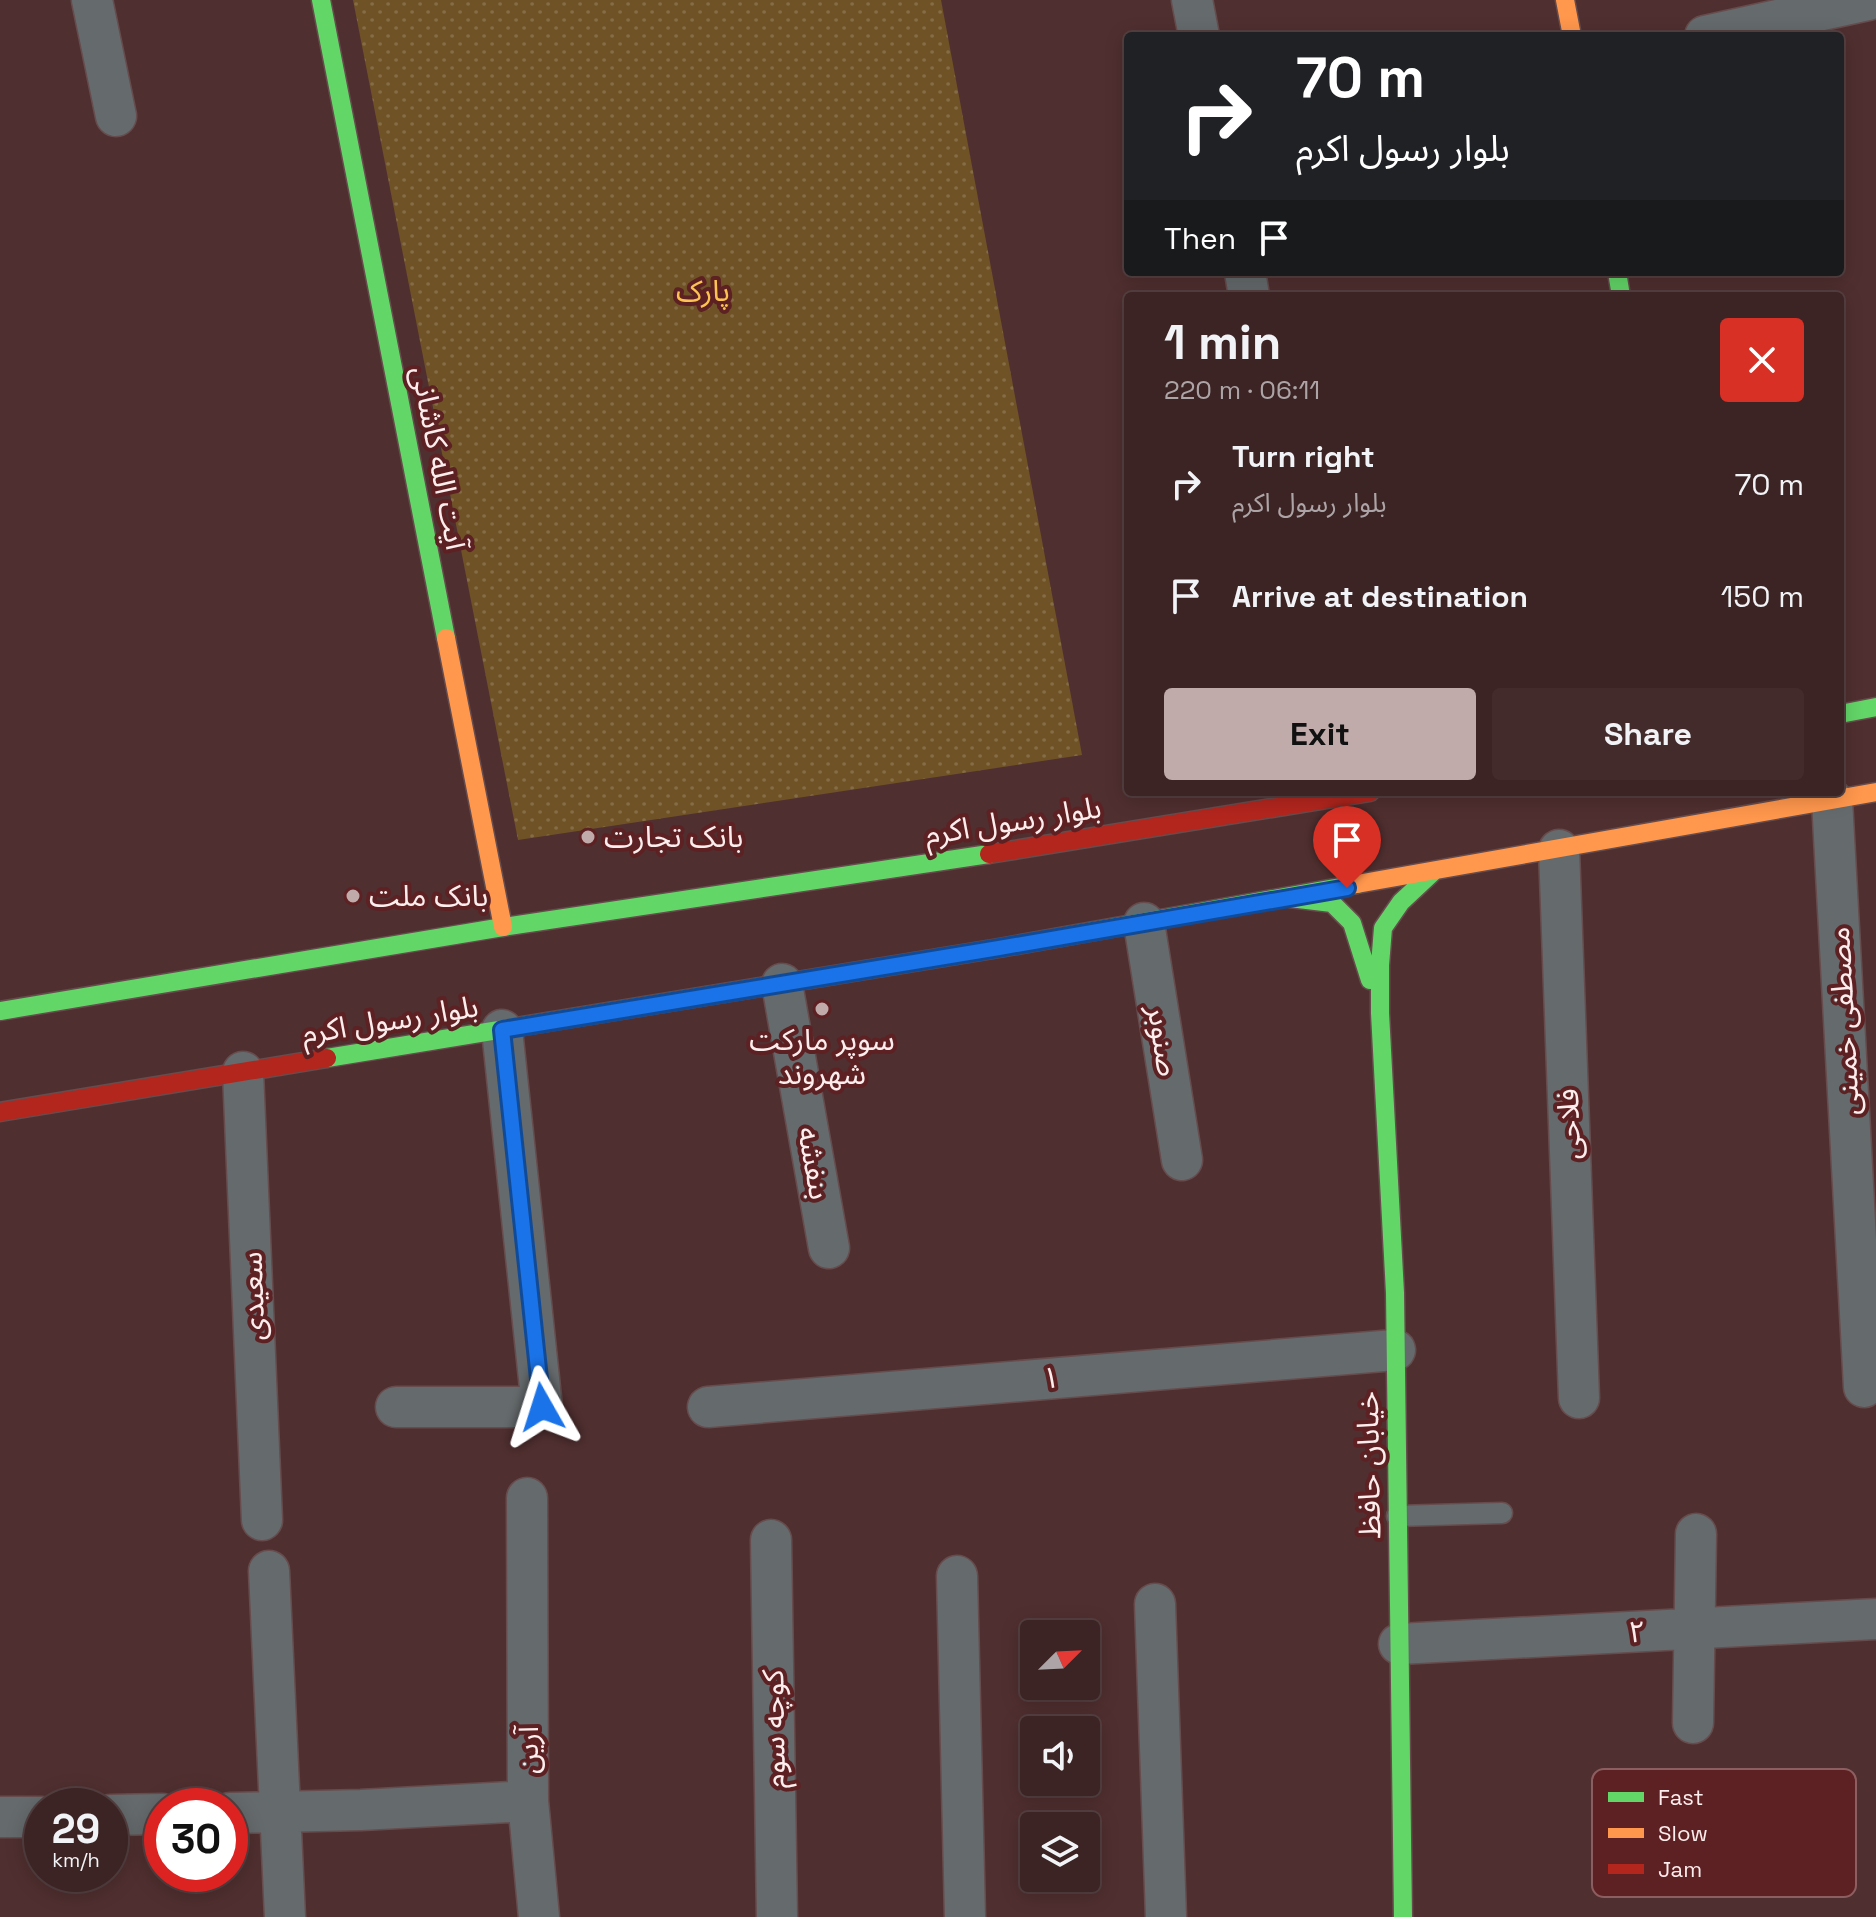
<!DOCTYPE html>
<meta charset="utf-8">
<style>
body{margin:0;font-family:"Space Grotesk","Noto Sans Arabic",sans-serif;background:#432b2c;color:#f1f3f6;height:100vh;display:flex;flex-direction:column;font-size:30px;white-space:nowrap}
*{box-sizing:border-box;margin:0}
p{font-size:26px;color:#aca4a6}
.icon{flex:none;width:44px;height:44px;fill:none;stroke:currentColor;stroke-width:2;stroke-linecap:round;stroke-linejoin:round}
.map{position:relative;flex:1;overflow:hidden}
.details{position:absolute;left:1124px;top:292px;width:720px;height:504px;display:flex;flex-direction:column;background:#3c2324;border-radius:8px;box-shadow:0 4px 20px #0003,0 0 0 2px #554041}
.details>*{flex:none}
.top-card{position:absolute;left:1124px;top:32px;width:720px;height:244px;border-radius:8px;box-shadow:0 4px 20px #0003,0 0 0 2px #554041;background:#202124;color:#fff;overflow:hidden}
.needle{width:52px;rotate:66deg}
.fabs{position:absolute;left:1020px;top:1620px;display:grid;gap:16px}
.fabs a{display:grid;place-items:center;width:80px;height:80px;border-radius:8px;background:#3c2324;box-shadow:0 4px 20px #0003,0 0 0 2px #554041;font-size:40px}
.speed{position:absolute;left:24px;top:1788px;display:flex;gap:16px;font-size:40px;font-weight:700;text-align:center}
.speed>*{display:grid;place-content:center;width:104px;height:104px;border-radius:50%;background:#3c2324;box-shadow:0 4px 20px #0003,0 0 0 2px #554041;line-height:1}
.speed small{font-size:20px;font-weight:400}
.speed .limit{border:12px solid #d22;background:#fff;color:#111}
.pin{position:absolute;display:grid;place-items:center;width:68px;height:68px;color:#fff;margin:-82px -34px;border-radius:50% 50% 50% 0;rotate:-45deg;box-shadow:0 0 8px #0007}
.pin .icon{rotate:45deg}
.me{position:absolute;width:88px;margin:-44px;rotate:354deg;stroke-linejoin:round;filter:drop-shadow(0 0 6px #0008)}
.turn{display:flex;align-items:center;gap:28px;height:168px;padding:0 40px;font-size:36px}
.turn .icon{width:104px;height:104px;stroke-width:2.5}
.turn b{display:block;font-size:56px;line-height:68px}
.then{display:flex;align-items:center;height:76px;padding:0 40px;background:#0003;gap:16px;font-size:30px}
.round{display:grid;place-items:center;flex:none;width:84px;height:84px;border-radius:8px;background:#432b2c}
.overview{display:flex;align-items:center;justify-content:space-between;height:136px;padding:0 40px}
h1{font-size:48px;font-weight:700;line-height:60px}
.button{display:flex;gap:16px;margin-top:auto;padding:16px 40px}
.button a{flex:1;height:92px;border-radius:8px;background:#c0aaaa;color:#111;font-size:32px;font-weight:700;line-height:92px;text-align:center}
.button a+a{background:#432b2c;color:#f1f3f6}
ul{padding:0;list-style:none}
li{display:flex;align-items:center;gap:24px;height:112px;padding:0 40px}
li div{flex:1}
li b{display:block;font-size:30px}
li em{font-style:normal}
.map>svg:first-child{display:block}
.park{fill:url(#park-dots)}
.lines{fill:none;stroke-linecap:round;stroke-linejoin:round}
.lane-casing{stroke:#664c4d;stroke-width:23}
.street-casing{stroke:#664c4d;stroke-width:43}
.fast-casing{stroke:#664c4d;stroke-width:21}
.slow-casing{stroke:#664c4d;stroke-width:21}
.jam-casing{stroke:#664c4d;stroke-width:21}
.lane{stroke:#656a6c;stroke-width:20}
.street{stroke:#656a6c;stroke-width:40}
.fast{stroke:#63d668;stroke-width:18}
.slow{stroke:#ff974d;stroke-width:18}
.jam{stroke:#b3261e;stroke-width:18}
.route-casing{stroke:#114b97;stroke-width:20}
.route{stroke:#1a73e8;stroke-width:14}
.poi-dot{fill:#c0aaaa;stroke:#5d2123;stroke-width:3}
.labels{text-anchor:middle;stroke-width:8;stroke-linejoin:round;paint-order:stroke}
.park-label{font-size:30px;fill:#fdc352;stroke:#5d2123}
.street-label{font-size:30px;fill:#fdedec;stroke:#5d2123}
.poi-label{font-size:30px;fill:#fdedec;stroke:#5d2123;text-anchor:start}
.key{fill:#5d2123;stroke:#8d5e5f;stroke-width:2}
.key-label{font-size:22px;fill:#fdedec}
</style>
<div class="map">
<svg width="1876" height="1917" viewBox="0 0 1876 1917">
<defs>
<pattern id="park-dots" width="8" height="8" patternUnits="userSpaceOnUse" patternTransform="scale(2)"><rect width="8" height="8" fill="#6f5326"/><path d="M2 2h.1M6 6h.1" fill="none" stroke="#846c46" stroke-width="1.8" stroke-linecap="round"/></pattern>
</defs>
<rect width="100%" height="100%" fill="#502f30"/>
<path class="park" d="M 353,0 L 941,0 L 1082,755 L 518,840 Z"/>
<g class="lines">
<g class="lane-casing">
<path id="lane" d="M 1397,1516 L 1502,1513"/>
</g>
<g class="street-casing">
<path id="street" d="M 92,0 L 116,116
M 1192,0 L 1199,36
M 1705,36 L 1868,0
M 1245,272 L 1249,296
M 1832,800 L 1864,1387
M 1559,850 L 1579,1398
M 1144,923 L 1182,1160
M 782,984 L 829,1248
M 243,1072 L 262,1520
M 396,1407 L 542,1407 L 502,1030
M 708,1407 L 1395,1350
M 771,1540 L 777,1917
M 269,1571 L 285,1917
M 957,1576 L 965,1917
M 1155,1604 L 1166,1917
M 1399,1644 L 1876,1619
M 1693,1723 L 1696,1534
M 528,1801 L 539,1917
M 230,1813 L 361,1810 L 528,1801 L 527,1498
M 110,1815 L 162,1814
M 0,1817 L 42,1817"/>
</g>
<g class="fast-casing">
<path id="fast" d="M 321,0 L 446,638
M 1617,272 L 1621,296
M 1840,714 L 1876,707
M 1290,898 L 1332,903 L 1352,923 L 1370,980
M 0,1011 L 503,927 L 989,854
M 327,1058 L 999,948 L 1357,884
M 1403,1917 L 1395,1293 L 1380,1013 L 1380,965 L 1383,928 L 1401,902 L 1432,873"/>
</g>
<g class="slow-casing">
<path id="slow" d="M 1565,0 L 1572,36
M 446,638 L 503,927
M 1357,884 L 1876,792"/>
</g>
<g class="jam-casing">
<path id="jam" d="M 989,854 L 1370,792
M 0,1112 L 327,1058"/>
</g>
<use href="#lane" class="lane"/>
<use href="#street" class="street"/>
<use href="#fast" class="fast"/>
<use href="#slow" class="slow"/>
<use href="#jam" class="jam"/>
</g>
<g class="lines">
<g class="route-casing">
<path id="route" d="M 542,1407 L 502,1030 L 999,948 L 1347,888"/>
</g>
<use href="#route" class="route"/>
</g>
<g class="poi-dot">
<circle cx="588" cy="837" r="8"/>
<circle cx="353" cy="896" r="8"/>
<circle cx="822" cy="1009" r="8"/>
</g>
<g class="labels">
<g class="park-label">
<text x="703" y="301">پارک</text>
</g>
<g class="street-label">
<text transform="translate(439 458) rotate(79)" y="10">آیت الله کاشانی</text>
<text transform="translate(1013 821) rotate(-9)" y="10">بلوار رسول اکرم</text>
<text transform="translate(390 1020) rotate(-9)" y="10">بلوار رسول اکرم</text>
<text transform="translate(1844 1021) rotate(-93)" y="10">مصطفی خمینی</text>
<text transform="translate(1163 1041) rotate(81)" y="10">صنوبر</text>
<text transform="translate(1569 1124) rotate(-92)" y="10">فلاحی</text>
<text transform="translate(814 1163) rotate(80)" y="10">بنفشه</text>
<text transform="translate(253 1296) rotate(-92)" y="10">سعیدی</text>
<text transform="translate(1051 1378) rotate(-5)" y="10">۱</text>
<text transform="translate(1369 1465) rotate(-91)" y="10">خیابان حافظ</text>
<text transform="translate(1637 1632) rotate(-3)" y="10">۲</text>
<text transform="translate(774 1729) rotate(-91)" y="10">کوچه سوم</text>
<text transform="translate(528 1750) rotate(-90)" y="10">آرین</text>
</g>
<g class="poi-label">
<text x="604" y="847">بانک تجارت</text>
<text x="369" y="906">بانک ملت</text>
<text x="822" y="1050" text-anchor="middle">سوپر مارکت<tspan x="822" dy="34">شهروند</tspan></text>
</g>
</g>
<rect x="1592" y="1769" width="264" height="128" rx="12" class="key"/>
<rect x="1608" y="1792" width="36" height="10" fill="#63d668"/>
<rect x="1608" y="1828" width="36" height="10" fill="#ff974d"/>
<rect x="1608" y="1864" width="36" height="10" fill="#b3261e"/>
<g class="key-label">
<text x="1658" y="1805">Fast</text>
<text x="1658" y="1841">Slow</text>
<text x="1658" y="1877">Jam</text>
</g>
</svg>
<div class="fabs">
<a><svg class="needle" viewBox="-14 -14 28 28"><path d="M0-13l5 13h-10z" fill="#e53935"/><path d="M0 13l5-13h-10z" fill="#aca4a6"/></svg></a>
<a><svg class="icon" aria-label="sound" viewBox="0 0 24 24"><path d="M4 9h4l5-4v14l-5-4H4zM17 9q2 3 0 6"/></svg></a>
<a><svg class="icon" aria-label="layers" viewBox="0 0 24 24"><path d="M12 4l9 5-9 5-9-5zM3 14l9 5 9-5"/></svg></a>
</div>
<div class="speed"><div>29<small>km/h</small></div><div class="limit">30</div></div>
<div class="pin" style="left:1347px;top:888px;background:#d93025"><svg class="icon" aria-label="arrive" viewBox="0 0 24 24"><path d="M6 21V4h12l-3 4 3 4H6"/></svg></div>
<svg class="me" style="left:542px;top:1407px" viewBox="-20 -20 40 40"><path d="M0-17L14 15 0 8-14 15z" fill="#1a73e8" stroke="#fff" stroke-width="4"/></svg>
<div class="top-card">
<div class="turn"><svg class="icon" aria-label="right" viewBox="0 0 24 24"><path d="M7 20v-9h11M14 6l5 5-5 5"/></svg><div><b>70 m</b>بلوار رسول اکرم</div></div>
<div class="then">Then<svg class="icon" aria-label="arrive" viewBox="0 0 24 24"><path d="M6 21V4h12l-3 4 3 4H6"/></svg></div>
</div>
<section class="details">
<div class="overview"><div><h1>1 min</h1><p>220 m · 06:11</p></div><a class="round" style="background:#d93025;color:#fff"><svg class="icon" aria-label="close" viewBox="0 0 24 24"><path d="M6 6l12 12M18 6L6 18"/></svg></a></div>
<ul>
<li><svg class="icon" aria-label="right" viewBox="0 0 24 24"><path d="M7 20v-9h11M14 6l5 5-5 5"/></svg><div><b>Turn right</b><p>بلوار رسول اکرم</p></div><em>70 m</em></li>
<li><svg class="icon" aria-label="arrive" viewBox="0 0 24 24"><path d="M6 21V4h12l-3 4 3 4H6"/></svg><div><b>Arrive at destination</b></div><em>150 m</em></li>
</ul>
<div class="button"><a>Exit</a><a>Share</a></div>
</section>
</div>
